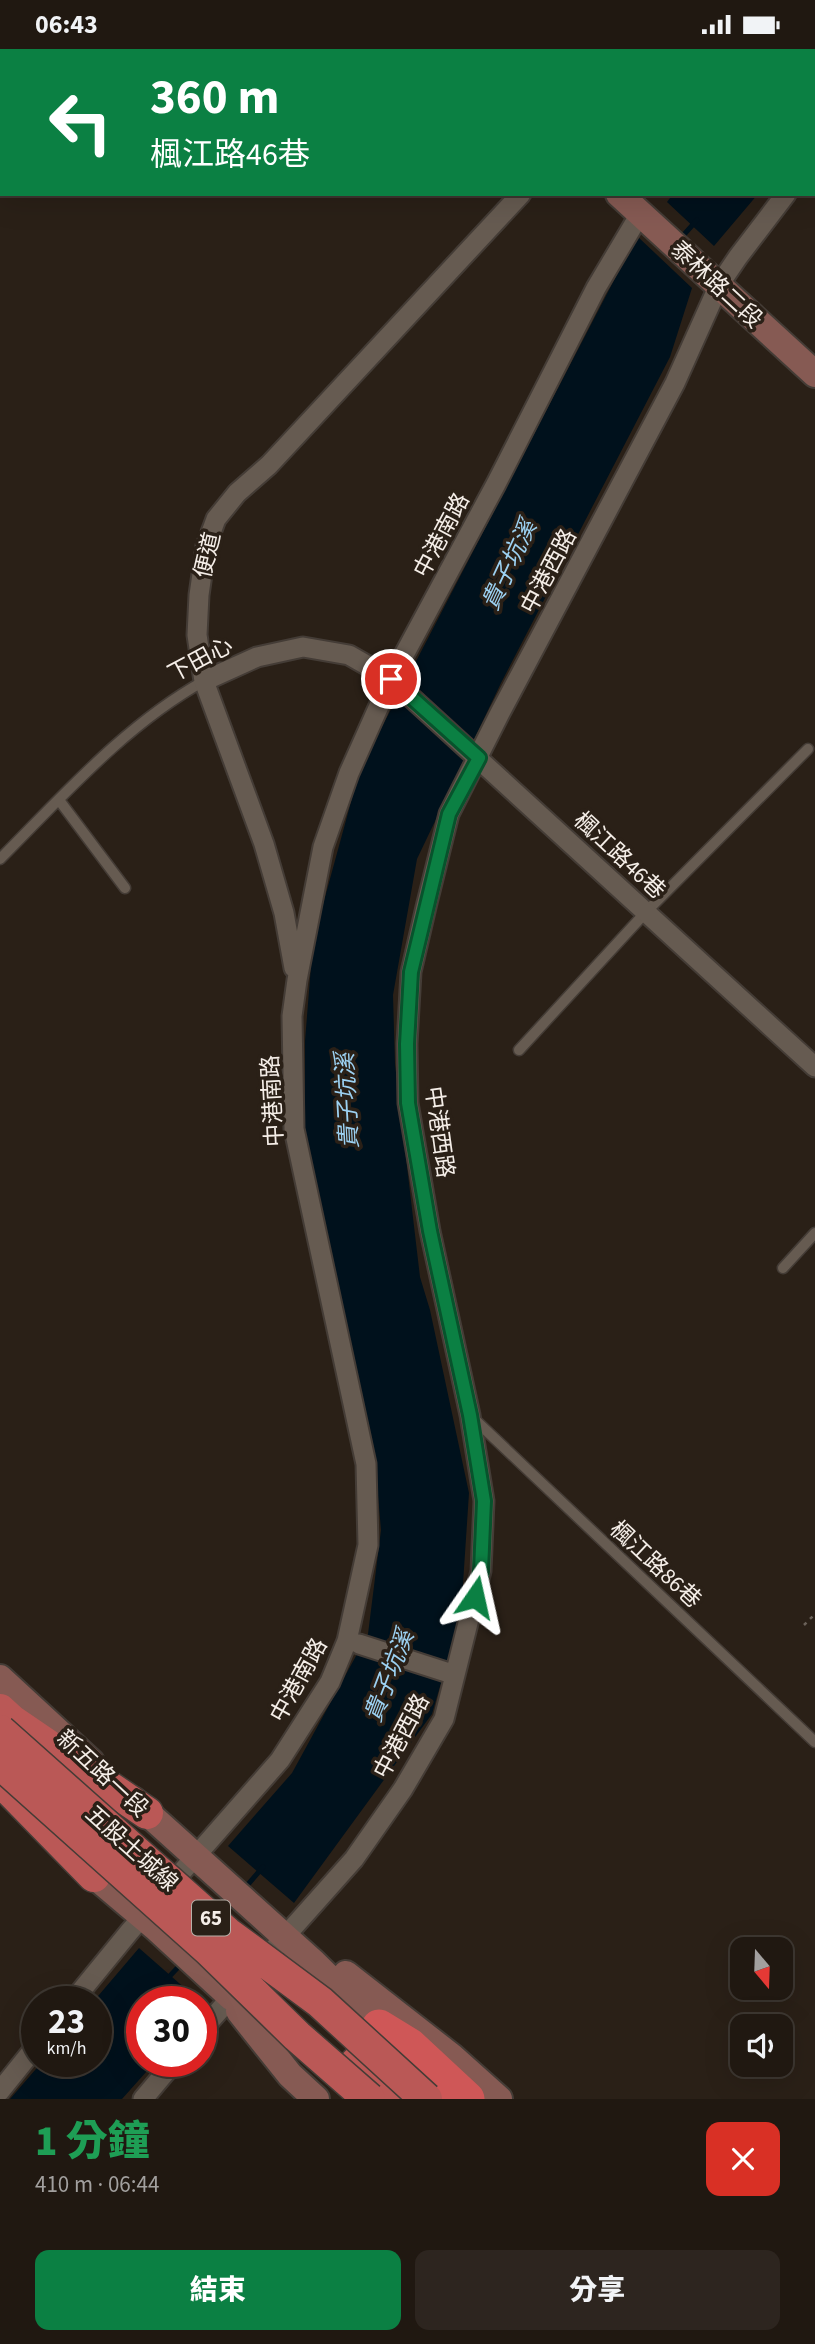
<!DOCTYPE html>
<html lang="zh-TW">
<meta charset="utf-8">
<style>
body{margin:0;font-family:"Source Sans 3","Noto Sans TC",sans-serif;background:#2d251f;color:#f1f3f6;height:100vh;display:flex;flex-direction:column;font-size:26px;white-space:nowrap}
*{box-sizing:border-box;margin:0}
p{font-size:23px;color:#a2a09f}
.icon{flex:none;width:38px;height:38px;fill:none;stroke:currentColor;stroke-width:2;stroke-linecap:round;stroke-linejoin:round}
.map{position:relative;height:2050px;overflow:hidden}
.side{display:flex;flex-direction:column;background:#201811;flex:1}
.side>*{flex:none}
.guide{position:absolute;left:0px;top:0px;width:816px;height:147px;box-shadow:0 7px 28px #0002,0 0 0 2px #3d3731;background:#0b8043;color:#fff;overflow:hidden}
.needle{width:46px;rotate:161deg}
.fabs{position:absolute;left:730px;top:1888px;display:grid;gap:14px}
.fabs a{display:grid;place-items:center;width:63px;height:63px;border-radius:14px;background:#201811;box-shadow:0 7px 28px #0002,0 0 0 2px #3d3731;font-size:35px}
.speed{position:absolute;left:21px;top:1937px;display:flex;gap:14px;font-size:35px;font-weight:700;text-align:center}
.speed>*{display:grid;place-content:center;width:91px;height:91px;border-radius:50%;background:#201811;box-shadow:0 7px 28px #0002,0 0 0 2px #3d3731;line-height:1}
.speed small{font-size:18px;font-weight:400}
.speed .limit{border:10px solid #d22;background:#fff;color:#111}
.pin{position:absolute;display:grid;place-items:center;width:60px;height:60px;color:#fff;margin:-30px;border:4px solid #fff;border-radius:50%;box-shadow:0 2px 7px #0007}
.me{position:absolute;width:77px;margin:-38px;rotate:11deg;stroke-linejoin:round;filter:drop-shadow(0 0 5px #0008)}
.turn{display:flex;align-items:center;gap:24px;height:147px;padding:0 35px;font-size:32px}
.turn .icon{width:91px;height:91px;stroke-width:2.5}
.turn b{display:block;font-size:49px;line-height:60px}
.round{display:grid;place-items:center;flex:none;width:74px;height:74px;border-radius:14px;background:#2d251f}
.head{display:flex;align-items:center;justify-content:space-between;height:119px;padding:0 35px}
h1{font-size:42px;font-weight:800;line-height:52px;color:#1e9e55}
.cta{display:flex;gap:14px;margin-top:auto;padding:14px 35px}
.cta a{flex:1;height:80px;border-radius:14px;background:#0b8043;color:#fff;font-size:28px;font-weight:800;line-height:80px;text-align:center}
.cta a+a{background:#2d251f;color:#f1f3f6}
.status{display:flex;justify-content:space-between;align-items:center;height:49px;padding:0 35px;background:#201811;direction:ltr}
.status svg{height:19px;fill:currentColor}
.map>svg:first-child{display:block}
.water{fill:#00111c}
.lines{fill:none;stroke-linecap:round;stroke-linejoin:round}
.stream{stroke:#00111c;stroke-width:5}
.service-casing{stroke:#443c36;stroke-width:13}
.minor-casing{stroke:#443c36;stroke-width:23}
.secondary-casing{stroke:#443c36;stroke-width:30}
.trunk-casing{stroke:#443c36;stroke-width:35}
.motorway-casing{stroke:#443c36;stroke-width:38}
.path{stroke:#6a6159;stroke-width:2.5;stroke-dasharray:3.5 5;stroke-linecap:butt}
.service{stroke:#665b51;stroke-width:10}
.minor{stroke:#665b51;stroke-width:19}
.secondary{stroke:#865a53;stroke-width:26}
.trunk{stroke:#ba5856;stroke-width:32}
.motorway{stroke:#cf5757;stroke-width:35}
.trunk-bridge-casing{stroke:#443c36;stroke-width:35;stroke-linecap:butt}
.trunk-bridge{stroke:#ba5856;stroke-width:32}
.route-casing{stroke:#07532c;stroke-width:18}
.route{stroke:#0b8043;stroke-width:12}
.labels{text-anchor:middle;stroke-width:7;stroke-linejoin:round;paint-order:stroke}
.shield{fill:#2a2017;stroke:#b8b0a9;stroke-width:2}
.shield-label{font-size:21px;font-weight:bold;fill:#f5eee8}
.street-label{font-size:23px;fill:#f5eee8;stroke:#2a2017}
.water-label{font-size:24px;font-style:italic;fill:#9cd1f2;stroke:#2a2017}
</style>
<div class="status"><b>06:43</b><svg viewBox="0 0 49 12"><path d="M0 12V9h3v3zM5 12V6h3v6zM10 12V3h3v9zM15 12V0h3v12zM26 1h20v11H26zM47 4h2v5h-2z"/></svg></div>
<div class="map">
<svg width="815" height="2050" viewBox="0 0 815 2050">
<rect width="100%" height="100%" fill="#2a2017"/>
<path class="water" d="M 673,145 L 758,145 L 714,197 L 667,153 Z
M 637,187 L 692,239 L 670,308 L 501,634 L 417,810 L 393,946 L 395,1015 L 420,1228 L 430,1261 L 469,1444 L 461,1565 L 432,1665 L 294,1854 L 228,1797 L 292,1724 L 368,1585 L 381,1481 L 374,1400 L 305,1080 L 305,992 L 313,892 L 360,720 Z
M 139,1899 L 204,1956 L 201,1959 L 201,1953 L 142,1953 L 142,2012 L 155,2013 L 122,2050 L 10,2050 L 42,2013 L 96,2012 L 96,1953 L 93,1953 Z"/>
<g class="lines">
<path class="stream" d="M 680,190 L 697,171
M 244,1840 L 263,1818
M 167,1930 L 182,1914"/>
<g class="service-casing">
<path id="service" d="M 59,751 L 125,839
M 0,810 C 64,746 125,676 204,632
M 519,1001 L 646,863 L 808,700
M 783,1219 L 815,1184
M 472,1368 L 815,1693"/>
</g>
<g class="minor-casing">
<path id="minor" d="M 814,109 L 815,108
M 204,632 L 257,608 L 303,598 L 349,606 L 391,630 L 815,1018
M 294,919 L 284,864 L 264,795 L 204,632 L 197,586 L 199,546 L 206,497 L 216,470 L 237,444 L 269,416 L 521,145
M 359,1595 L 446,1623
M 72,1953 L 130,1882 L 280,1711 L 330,1633 L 347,1592 L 368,1496 L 366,1415 L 294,1080 L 292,967 L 297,931 L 323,798 L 349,724 L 391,630 L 496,435 L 596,239 L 640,165
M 201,1982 L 354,1810 L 403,1740 L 444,1670 L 481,1522 L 484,1452 L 470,1366 L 430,1182 L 408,1054 L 407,995 L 411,923 L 426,858 L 449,765 L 500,664 L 675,334 L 719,236 L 738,208 L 786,145
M 0,2042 L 37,1996
M 143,2050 L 175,2012"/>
</g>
<g class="secondary-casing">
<path id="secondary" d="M 529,0 L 531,2
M 619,145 L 815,325
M 0,1629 L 91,1713
M 133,1751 L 314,1914 L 379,1978 L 389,1993
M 78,1813 L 155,1878 L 231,1948 L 243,1953 L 264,1972
M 346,1925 L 451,2007 L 499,2050
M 239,1962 L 290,2026 L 316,2050"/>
</g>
<g class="trunk-casing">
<path id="trunk" d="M 0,1661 L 12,1672 L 147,1764
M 6,1737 L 94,1827
M 356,2014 L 397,2050"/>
</g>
<g class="motorway-casing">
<path id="motorway" d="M 379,1978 L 410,1997 L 467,2050"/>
</g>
<path class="path" d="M 804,1576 L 815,1565"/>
<use href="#service" class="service"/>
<use href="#minor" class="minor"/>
<use href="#secondary" class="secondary"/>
<use href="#trunk" class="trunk"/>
<use href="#motorway" class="motorway"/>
<g class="trunk-bridge-casing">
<path id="trunk-bridge" d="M 0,1682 L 227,1884 L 320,1953 L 426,2050
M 0,1714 L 209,1901 L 297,1987 L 369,2050"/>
</g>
<use href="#trunk-bridge" class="trunk-bridge"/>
</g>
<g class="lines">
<g class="route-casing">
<path id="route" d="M 391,630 L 479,709 L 449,765 L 411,923 L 407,995 L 408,1054 L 430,1182 L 470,1366 L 484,1452 L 481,1522 L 475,1548"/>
</g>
<use href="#route" class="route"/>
</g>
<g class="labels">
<rect class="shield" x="192" y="1851.5" width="38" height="35" rx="5"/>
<g class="shield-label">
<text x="211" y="1876">65</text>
</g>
<g class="street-label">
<text transform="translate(717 235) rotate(43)" y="8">泰林路二段</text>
<text transform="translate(441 486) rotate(-62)" y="8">中港南路</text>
<text transform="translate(207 506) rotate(-77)" y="8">便道</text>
<text transform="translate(548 522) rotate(-62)" y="8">中港西路</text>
<text transform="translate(200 610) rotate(-28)" y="8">下田心</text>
<text transform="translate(620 806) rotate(43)" y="8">楓江路46巷</text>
<text transform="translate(272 1052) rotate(-93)" y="8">中港南路</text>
<text transform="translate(440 1083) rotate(82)" y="8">中港西路</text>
<text transform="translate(656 1515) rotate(43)" y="8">楓江路86巷</text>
<text transform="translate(298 1631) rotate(-61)" y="8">中港南路</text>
<text transform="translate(401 1687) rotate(-62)" y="8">中港西路</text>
<text transform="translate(103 1724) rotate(43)" y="8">新五路一段</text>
<text transform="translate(132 1799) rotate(42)" y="8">五股土城線</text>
</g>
<g class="water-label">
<text transform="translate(509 516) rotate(-65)" y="8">貴子坑溪</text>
<text transform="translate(347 1052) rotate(-93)" y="8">貴子坑溪</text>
<text transform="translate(389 1627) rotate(-69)" y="8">貴子坑溪</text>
</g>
</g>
</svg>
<div class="fabs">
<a><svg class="needle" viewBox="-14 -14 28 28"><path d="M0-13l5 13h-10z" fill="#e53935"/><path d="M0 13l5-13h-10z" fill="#a2a09f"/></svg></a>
<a><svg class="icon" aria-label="sound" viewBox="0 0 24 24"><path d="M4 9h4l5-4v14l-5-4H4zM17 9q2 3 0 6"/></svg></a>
</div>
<div class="speed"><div>23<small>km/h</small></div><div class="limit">30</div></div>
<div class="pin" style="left:391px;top:630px;background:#d93025"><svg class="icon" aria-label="arrive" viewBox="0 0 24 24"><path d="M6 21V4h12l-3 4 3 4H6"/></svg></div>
<svg class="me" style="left:475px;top:1548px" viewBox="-20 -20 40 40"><path d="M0-17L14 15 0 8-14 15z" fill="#0b8043" stroke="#fff" stroke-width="4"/></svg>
<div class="guide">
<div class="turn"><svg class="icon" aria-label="left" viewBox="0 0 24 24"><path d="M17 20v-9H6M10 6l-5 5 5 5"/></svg><div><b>360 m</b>楓江路46巷</div></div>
</div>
</div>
<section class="side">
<div class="head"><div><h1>1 分鐘</h1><p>410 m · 06:44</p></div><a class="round" style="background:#d93025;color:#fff"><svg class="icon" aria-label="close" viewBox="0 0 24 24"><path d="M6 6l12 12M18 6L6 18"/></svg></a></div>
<div class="cta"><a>結束</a><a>分享</a></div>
</section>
